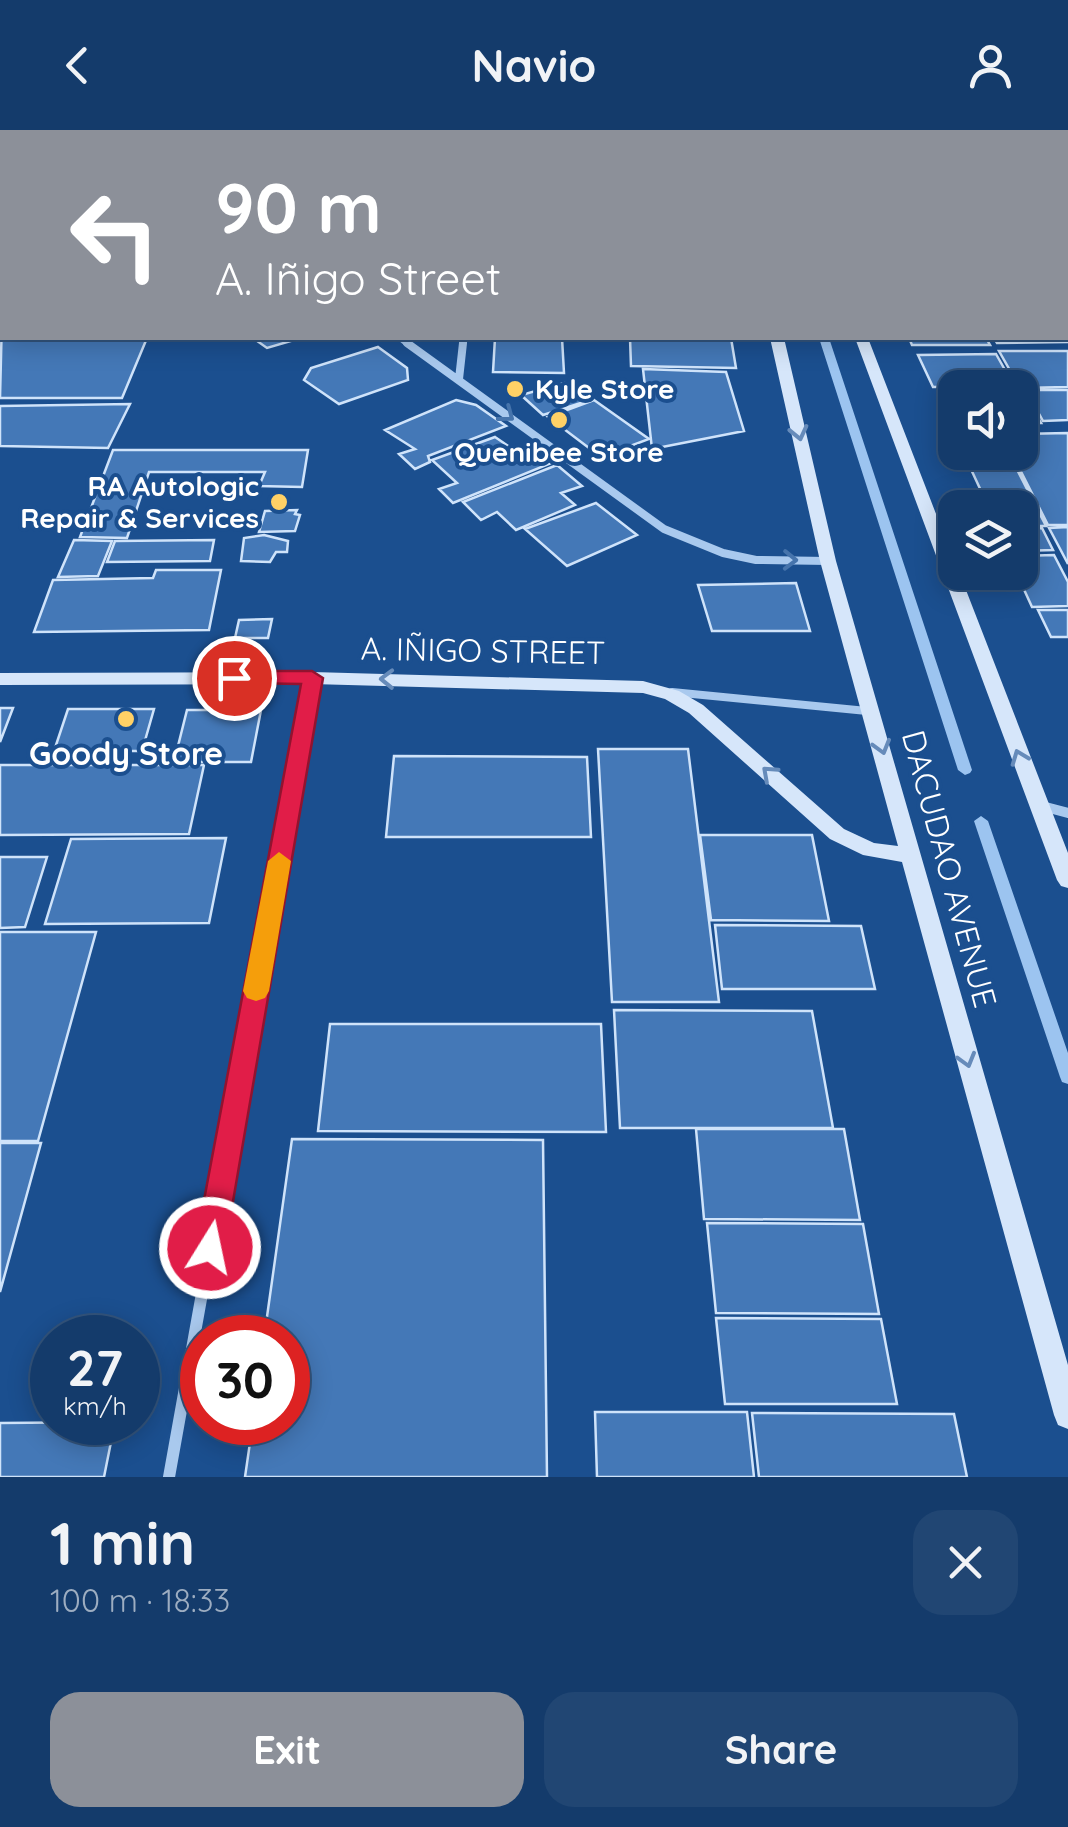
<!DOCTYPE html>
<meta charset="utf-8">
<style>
body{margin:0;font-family:Quicksand,sans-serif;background:#214673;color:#f1f3f6;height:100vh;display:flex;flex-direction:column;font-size:38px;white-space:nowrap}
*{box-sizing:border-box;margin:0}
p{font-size:32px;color:#9dadc1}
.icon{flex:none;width:55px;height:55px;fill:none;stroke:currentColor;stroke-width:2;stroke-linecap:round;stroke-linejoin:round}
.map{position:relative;height:1347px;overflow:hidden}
.details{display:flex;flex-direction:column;background:#143b6b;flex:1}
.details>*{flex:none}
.top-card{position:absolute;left:0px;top:0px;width:1070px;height:210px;box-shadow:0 5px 25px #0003,0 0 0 2px #33557e;background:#8c9099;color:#fff;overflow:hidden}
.controls{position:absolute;left:938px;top:240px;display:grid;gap:20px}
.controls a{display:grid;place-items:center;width:100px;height:100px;border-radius:20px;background:#143b6b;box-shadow:0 5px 25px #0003,0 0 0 2px #33557e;font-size:50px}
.speed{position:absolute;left:30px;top:1185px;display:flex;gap:20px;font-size:50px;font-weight:700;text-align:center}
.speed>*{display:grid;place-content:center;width:130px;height:130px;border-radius:50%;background:#143b6b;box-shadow:0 5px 25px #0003,0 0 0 2px #33557e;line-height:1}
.speed small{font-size:25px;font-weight:400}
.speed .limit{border:15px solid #d22;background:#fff;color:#111}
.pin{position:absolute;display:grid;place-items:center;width:85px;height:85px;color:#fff;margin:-42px;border:5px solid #fff;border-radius:50%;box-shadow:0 2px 10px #0007}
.me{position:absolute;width:110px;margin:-55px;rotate:10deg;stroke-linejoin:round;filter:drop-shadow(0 0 8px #0008)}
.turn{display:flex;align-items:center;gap:35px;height:210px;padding:0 50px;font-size:45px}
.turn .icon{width:130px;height:130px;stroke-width:2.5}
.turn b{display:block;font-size:70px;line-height:85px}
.round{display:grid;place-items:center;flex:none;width:105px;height:105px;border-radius:30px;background:#214673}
.summary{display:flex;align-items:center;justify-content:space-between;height:170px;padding:0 50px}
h1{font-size:60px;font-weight:700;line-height:75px}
.primary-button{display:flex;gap:20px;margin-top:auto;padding:20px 50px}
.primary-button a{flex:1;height:115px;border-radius:30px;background:#8c9099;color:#fff;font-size:40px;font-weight:700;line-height:115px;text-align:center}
.primary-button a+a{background:#214673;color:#f1f3f6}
header{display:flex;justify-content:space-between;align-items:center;height:130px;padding:0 50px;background:#143b6b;font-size:45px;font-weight:700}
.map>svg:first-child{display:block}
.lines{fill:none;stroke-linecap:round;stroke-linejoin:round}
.stream{fill:#9cc4f0;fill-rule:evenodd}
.building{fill:#4478b7;stroke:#cfe3fa;stroke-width:2.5}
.lane{stroke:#a9c9ee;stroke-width:8}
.street-far3{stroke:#a9c9ee;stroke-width:6}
.street-far2{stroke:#a9c9ee;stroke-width:8}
.street-far1{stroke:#a9c9ee;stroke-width:10}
.street{stroke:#a9c9ee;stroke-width:12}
.secondary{fill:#d6e6fa;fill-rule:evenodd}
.oneway{stroke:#4674ac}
.oneway2{stroke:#668bba}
.route{fill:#e11d48;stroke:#92132f;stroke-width:2.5}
.slow{fill:#f59e0b}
.poi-dot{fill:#ffd166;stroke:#1b4f8f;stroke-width:4}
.labels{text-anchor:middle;stroke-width:8;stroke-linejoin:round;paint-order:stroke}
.far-poi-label{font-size:28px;font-weight:bold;fill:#fff;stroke:#1b4f8f;text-anchor:start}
.street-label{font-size:32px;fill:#fff;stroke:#1b4f8f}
.poi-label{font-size:32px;font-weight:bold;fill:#fff;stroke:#1b4f8f}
</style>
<header><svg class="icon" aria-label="back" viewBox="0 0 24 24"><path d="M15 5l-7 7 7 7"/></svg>Navio<svg class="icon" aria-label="person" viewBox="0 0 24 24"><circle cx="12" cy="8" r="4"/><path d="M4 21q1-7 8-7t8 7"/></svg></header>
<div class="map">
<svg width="1068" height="1347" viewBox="0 0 1068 1347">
<rect width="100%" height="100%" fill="#1b4f8f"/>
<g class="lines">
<path class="stream" d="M 762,0 L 768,0 L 768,2 L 762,2 Z
M 0,26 L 2,26 L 2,30 L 0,30 Z
M 819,208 L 829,208 L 972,640 L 970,643 L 965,645 L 958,640 Z
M 981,686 L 988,691 L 1068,923 L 1068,954 L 1062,952 L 1060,947 L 974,691 Z"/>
</g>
<path class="building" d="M 1068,176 L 1068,212 L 997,213 L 994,208 L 1068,208 Z
M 2,187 L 2,208 L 147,208 L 122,268 L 0,268 Z
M 253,208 L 301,208 L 267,218 Z
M 495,208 L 562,208 L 564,243 L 493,242 Z
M 630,208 L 731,208 L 736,238 L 631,236 Z
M 909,208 L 986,208 L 990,215 L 912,215 Z
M 378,217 L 407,238 L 408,250 L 339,274 L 304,250 L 311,238 Z
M 999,221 L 1068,221 L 1068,257 L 1020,258 Z
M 996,224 L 1014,256 L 933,257 L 918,225 Z
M 643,239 L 726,242 L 744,301 L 652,319 Z
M 565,253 L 584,272 L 543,285 L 521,265 Z
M 1026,260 L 1068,260 L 1068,290 L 1043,291 Z
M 955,263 L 955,294 L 954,294 L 939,264 Z
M 1020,263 L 1023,263 L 1041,293 L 1020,293 Z
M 456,270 L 476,275 L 506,296 L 428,326 L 430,332 L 415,339 L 399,324 L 415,319 L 385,300 Z
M 594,270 L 649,309 L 601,327 L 548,287 Z
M 130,274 L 108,318 L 0,316 L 0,276 Z
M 1068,303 L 1068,395 L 1048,395 L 1011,322 L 1020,322 L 1020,304 Z
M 495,307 L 530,331 L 541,328 L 549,334 L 453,373 L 439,359 L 457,353 L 432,330 Z
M 113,320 L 308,320 L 302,357 L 259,356 L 265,342 L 149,342 L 127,408 L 80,407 Z
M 963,322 L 1008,322 L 1046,396 L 1020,396 L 1020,378 L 989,378 Z
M 557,335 L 582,356 L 561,363 L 575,375 L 516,400 L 497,382 L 481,390 L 463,372 Z
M 596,373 L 637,405 L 567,436 L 525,399 Z
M 297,380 L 295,384 L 300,385 L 295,401 L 259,402 L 265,381 Z
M 1068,397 L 1068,434 L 1049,398 Z
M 1042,398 L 1053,420 L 1020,421 L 1020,399 Z
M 264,405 L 288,411 L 287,422 L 276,422 L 270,432 L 241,431 L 244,408 Z
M 74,410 L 112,411 L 98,446 L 58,447 Z
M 214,410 L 210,431 L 107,432 L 115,411 Z
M 1054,425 L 1068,452 L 1068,476 L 1032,477 L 1016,442 L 1020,442 L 1020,426 Z
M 156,440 L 221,440 L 209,500 L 34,502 L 53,450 L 153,448 Z
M 796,453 L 810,501 L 712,501 L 698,455 Z
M 1038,480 L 1068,480 L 1068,507 L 1051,507 Z
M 272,489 L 268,508 L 235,508 L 239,490 Z
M 0,578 L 13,578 L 0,612 Z
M 68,579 L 154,579 L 142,621 L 54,621 Z
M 187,580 L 261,580 L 251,632 L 174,632 Z
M 598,619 L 688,619 L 719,872 L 612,872 Z
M 394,626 L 587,627 L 591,707 L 386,707 Z
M 0,635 L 204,635 L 189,704 L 0,705 Z
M 700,705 L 812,705 L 829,791 L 711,790 Z
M 226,708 L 209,793 L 45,794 L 71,709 Z
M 0,727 L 47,727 L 25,797 L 0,798 Z
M 715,795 L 861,796 L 875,859 L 722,859 Z
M 0,802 L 96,802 L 38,1011 L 0,1011 Z
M 614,880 L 812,881 L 833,998 L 620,998 Z
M 330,894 L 601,894 L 606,1002 L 318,1001 Z
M 696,999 L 844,999 L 860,1090 L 704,1089 Z
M 292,1009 L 543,1010 L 547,1347 L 245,1347 L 253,1292 L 288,1292 L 288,1208 L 264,1208 Z
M 0,1013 L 41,1013 L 0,1162 Z
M 707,1093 L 863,1094 L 879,1184 L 716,1183 Z
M 716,1188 L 881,1189 L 897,1274 L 725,1274 Z
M 595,1282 L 747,1282 L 754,1347 L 597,1347 Z
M 752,1283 L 954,1284 L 967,1347 L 759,1347 Z
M 115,1292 L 104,1347 L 0,1347 L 0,1293 Z"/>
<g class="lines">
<path class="lane" d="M 672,562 L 867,581"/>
<path class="street-far3" d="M 418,2 L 429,0
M 0,118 L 2,113
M 400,208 L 410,216
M 462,216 L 463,208"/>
<path class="street-far2" d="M 407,213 L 664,399 L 723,423 L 756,430 L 828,431
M 459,249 L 463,213"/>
<path class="street-far1" d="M 1038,675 L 1068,683
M 255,865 L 312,548"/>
<path class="street" d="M 169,1347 L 256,863"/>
<path class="secondary" d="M 731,0 L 741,0 L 741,2 L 731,2 Z
M 795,0 L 805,0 L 806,2 L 796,2 Z
M 770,208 L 784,208 L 836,431 L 1068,1235 L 1068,1299 L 1058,1295 L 1054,1285 L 902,732 L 863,725 L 830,709 L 689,583 L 665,569 L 643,563 L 312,554 L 0,555 L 0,543 L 312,542 L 643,551 L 679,561 L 703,575 L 844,699 L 874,713 L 898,716 L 820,431 Z
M 855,208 L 868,208 L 955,433 L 955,442 L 959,442 L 1068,723 L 1068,758 L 1061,756 L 1057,750 Z"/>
</g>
<defs><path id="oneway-chevron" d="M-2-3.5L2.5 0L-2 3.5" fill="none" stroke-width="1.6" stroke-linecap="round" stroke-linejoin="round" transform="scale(2.5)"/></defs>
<g class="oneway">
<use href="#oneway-chevron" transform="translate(507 285) rotate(37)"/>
<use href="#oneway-chevron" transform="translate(790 430) rotate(1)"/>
</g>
<g class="oneway2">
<use href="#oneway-chevron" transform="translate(799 303) rotate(77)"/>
<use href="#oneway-chevron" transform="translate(387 549) rotate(-179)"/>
<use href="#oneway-chevron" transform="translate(882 617) rotate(74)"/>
<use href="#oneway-chevron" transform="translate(1019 627) rotate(-111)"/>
<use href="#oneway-chevron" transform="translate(769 643) rotate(-138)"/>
<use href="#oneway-chevron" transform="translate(967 930) rotate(74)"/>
</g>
<path class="route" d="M 234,541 L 312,541 L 323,548 L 225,1118 L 221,1129 L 210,1133 L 199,1129 L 195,1118 L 301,554 L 226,553 L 223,548 L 226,543 Z"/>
<path class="slow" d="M 279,722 L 291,731 L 269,861 L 265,868 L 256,871 L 247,868 L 243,861 L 268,731 Z"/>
<g class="poi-dot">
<circle cx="515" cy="259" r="10"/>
<circle cx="559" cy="290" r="10"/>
<circle cx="279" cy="372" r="10"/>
<circle cx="126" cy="589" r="10"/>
</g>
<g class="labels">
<g class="far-poi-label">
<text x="535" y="269">Kyle Store</text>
<text x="559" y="332" text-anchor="middle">Quenibee Store</text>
<text x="259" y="366" text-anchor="end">RA Autologic<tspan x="259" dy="32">Repair &amp; Services</tspan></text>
</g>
<g class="street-label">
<text transform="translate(483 521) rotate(1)" y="11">A. IÑIGO STREET</text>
<text transform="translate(949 739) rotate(75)" y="11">DACUDAO AVENUE</text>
</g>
<g class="poi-label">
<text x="126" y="635">Goody Store</text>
</g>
</g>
</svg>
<div class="controls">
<a><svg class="icon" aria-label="sound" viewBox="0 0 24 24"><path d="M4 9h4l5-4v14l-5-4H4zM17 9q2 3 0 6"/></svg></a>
<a><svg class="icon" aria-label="layers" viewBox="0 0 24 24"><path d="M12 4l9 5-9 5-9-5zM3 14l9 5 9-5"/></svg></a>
</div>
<div class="speed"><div>27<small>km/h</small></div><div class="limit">30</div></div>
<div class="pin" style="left:234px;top:548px;background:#d93025"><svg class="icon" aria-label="arrive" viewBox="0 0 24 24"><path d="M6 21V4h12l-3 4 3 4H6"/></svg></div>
<svg class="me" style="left:210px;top:1118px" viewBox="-20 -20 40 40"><circle r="17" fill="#e11d48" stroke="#fff" stroke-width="3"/><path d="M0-11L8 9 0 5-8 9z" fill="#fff"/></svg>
<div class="top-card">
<div class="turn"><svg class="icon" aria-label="left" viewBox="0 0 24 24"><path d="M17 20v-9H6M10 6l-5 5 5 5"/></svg><div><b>90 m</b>A. Iñigo Street</div></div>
</div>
</div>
<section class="details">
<div class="summary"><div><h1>1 min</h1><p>100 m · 18:33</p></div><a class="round"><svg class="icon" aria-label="close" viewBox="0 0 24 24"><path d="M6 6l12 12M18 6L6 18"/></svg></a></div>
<div class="primary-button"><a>Exit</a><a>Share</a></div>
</section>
